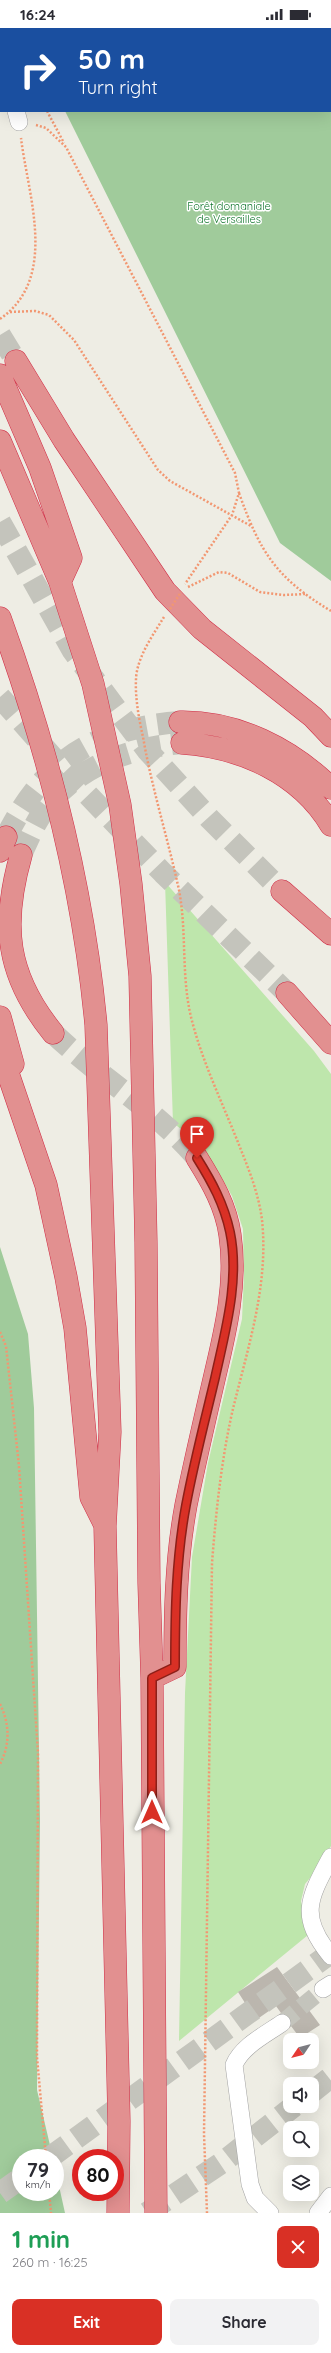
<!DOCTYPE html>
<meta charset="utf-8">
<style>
body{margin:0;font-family:Quicksand,sans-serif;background:#f2f2f3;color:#2b2b33;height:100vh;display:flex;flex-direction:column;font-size:15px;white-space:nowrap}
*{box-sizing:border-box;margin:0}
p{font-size:13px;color:#7c7c81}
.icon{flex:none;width:22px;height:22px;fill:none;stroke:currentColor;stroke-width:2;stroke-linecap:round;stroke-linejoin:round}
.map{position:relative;height:2185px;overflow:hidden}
.side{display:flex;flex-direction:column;background:#fff;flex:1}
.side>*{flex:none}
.hud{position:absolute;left:0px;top:0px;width:331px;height:84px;box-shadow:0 4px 16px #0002;background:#1a4fa0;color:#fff;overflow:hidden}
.needle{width:26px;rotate:235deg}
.controls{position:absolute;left:283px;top:2005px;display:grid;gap:8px}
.controls a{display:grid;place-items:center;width:36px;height:36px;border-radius:8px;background:#fff;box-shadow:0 4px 16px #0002;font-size:20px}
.speed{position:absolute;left:12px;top:2121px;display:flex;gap:8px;font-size:20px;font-weight:700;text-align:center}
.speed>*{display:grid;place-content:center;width:52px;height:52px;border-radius:50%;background:#fff;box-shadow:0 4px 16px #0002;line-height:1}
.speed small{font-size:10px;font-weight:400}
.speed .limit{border:6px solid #d22;background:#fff;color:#111}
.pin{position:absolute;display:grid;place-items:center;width:34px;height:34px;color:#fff;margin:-41px -17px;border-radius:50% 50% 50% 0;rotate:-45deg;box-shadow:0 0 4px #0007}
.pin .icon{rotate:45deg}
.me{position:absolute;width:44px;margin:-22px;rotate:0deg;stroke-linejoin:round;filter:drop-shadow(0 0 3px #0008)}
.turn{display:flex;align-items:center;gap:14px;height:84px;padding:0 12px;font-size:18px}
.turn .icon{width:52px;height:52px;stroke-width:2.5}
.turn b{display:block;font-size:28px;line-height:34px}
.round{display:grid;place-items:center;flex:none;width:42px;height:42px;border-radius:8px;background:#f2f2f3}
.summary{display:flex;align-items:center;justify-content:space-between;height:68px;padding:0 12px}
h1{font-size:24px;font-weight:800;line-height:30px;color:#1e9e55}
.button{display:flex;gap:8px;margin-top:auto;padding:8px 12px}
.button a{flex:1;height:46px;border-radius:8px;background:#d93025;color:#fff;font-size:16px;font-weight:800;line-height:46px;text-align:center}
.button a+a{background:#f2f2f3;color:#2b2b33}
.status{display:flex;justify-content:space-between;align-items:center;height:28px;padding:0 20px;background:#fff;direction:ltr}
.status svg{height:11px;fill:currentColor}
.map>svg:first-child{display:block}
.grass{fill:#bee6ac}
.forest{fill:#a0cb9b}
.building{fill:#bbb6ae}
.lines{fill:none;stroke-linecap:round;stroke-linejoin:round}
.minor-tunnel{stroke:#c4c4bc;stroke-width:17;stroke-dasharray:17 8;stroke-linecap:butt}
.highway-tunnel{stroke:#c4c4bc;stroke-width:22;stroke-dasharray:22 11;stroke-linecap:butt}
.minor-casing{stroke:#a2a2a2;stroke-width:18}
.highway-casing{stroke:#d02d46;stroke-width:23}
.path{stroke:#f29771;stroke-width:2.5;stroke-dasharray:2 2;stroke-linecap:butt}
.minor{stroke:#fff;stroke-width:17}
.highway{stroke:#e29090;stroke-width:22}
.path-bridge{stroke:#f29771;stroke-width:2.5;stroke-dasharray:2 2;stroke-linecap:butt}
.route-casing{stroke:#8d1f18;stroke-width:10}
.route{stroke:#d93025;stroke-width:7}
.labels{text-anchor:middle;stroke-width:3;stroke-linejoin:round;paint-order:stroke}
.park-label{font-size:11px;fill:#11762d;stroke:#fff}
</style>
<div class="status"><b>16:24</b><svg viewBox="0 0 49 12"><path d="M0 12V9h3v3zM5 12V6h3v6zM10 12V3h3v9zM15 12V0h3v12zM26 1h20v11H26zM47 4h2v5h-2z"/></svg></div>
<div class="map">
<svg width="331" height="2185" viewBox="0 0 331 2185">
<rect width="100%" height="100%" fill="#eeede4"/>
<path class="grass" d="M 165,854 L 314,1023 L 331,1046 L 331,1818 L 320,1838 L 305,1856 L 301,1873 L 308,1907 L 179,2013 L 185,1665 L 192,1529 L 208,1435 L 242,1291 L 244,1247 L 243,1201 L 232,1168 L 216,1140 L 197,1113 L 173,1095 Z"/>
<path class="forest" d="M 22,0 L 331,0 L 331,553 L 280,515 L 65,83 L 330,83 L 330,1 Z
M 0,1219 L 28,1306 L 34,1380 L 40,1793 L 37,2062 L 53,2130 L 21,2130 L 21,2164 L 55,2164 L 55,2140 L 65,2185 L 0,2185 Z"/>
<path class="building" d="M 277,1939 L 320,1997 L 300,2010 L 291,1998 L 290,1989 L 281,1985 L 276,1978 L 256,1992 L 238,1964 Z"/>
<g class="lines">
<path class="minor-tunnel" d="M 282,1995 L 323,1961"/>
<path class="highway-tunnel" d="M 0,307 L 16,333
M 0,494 L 73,623 L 147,722 L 210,791 L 282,863
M 0,669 L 64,742 L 163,845 L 287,965
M 6,809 C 45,731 94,701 180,694
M 21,827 C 28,812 34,796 44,783 C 76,738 129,720 182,715
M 53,1005 C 99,1049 155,1081 197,1130
M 312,2064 L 331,2049
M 49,2130 L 331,1925
M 0,2165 L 21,2150
M 147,2185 L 223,2134 L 294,2078"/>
<g class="minor-casing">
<path id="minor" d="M 0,34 L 1,37
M 16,83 L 19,94
M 331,1829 C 309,1870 298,1888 331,1928
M 323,1961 L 331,1956
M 270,2185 L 255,2170 L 250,2156 L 234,2037 C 242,2018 265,2007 282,1995
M 318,2185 L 331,2168"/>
</g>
<g class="highway-casing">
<path id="highway" d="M 16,333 L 64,412 L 165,563 L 202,601 L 313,689 L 331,708
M 0,347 L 40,440 L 71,530 L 60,554
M 0,413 L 60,554 L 93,656 L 120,777 L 131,856 L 140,948 L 146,1214 L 149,1555 L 152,1650 L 156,2185
M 0,590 C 48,722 83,857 96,997 L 110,1404 L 105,1498 L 119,2093 L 118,2185
M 180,694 C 237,693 291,721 331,760
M 182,715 C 241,719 300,745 331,797
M 0,823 L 6,809
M 21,827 C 1,897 6,947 53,1005
M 282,863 L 331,906
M 287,965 L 331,1015
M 0,989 L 13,1036
M 0,1022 L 46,1157 L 66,1249 L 75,1300 L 91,1469 L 105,1497
M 152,1650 L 175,1639 C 175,1584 176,1531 186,1477 C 195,1433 205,1390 215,1347 C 226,1301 237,1254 230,1207 C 226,1178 212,1154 197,1130"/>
</g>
<path class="path" d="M 192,1 L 195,0
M 47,83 L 64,115
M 36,97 L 46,100 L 66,119 L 235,445 L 239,465 L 232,487 L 185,556
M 10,284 L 35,283 L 49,287 L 74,312 L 158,442 L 170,453 L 251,498
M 0,291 C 59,250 28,168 21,110
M 239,465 C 260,524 276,550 331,583
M 188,559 L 219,544 L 228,545 L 260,564 L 284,567 L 305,566
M 164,589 C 153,607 137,629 136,651 C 135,670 139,691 143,709 C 152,761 168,811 179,862 C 187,904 181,947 191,989 C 202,1034 224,1078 241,1122 C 250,1144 259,1168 262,1192 C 269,1258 247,1322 232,1385 C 221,1435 216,1484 212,1535 L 204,2106 L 207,2185
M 0,1304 L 6,1318 L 19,1438 L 38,1725 L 37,2029 L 46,2130
M 0,1676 C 10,1696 10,1717 0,1736
M 49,2164 L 51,2185"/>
<use href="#minor" class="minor"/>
<use href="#highway" class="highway"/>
<path class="path-bridge" d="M 170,581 L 181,564"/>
</g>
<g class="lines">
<g class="route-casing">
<path id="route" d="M 152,1784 L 152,1650 L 175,1639 C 175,1584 176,1531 186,1477 C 194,1434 205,1392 215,1350 C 225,1304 240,1252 230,1204 C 224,1176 212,1154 197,1130"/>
</g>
<use href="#route" class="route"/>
</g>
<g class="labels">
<g class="park-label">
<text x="229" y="182">Forêt domaniale<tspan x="229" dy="13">de Versailles</tspan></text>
</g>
</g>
</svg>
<div class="controls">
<a><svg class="needle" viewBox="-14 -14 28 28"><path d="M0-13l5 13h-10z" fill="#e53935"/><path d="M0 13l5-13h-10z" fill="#7c7c81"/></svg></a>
<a><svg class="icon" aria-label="sound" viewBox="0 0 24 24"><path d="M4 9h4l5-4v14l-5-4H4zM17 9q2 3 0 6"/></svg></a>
<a><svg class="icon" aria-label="search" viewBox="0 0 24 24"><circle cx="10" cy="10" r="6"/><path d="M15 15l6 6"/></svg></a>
<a><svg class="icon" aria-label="layers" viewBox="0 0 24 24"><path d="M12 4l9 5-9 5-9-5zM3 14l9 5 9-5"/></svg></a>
</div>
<div class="speed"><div>79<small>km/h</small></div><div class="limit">80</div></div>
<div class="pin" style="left:197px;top:1130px;background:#d93025"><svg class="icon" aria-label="arrive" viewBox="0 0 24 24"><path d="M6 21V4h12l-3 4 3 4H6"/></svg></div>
<svg class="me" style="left:152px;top:1784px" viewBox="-20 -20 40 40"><path d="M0-17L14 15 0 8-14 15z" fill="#d93025" stroke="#fff" stroke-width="4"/></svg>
<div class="hud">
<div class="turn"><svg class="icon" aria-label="right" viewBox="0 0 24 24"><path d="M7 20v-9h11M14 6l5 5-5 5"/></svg><div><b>50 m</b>Turn right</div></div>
</div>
</div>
<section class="side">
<div class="summary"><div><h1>1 min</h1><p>260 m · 16:25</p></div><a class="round" style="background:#d93025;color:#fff"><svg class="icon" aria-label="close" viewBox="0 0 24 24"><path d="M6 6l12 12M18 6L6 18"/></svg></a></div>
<div class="button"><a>Exit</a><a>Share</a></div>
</section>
